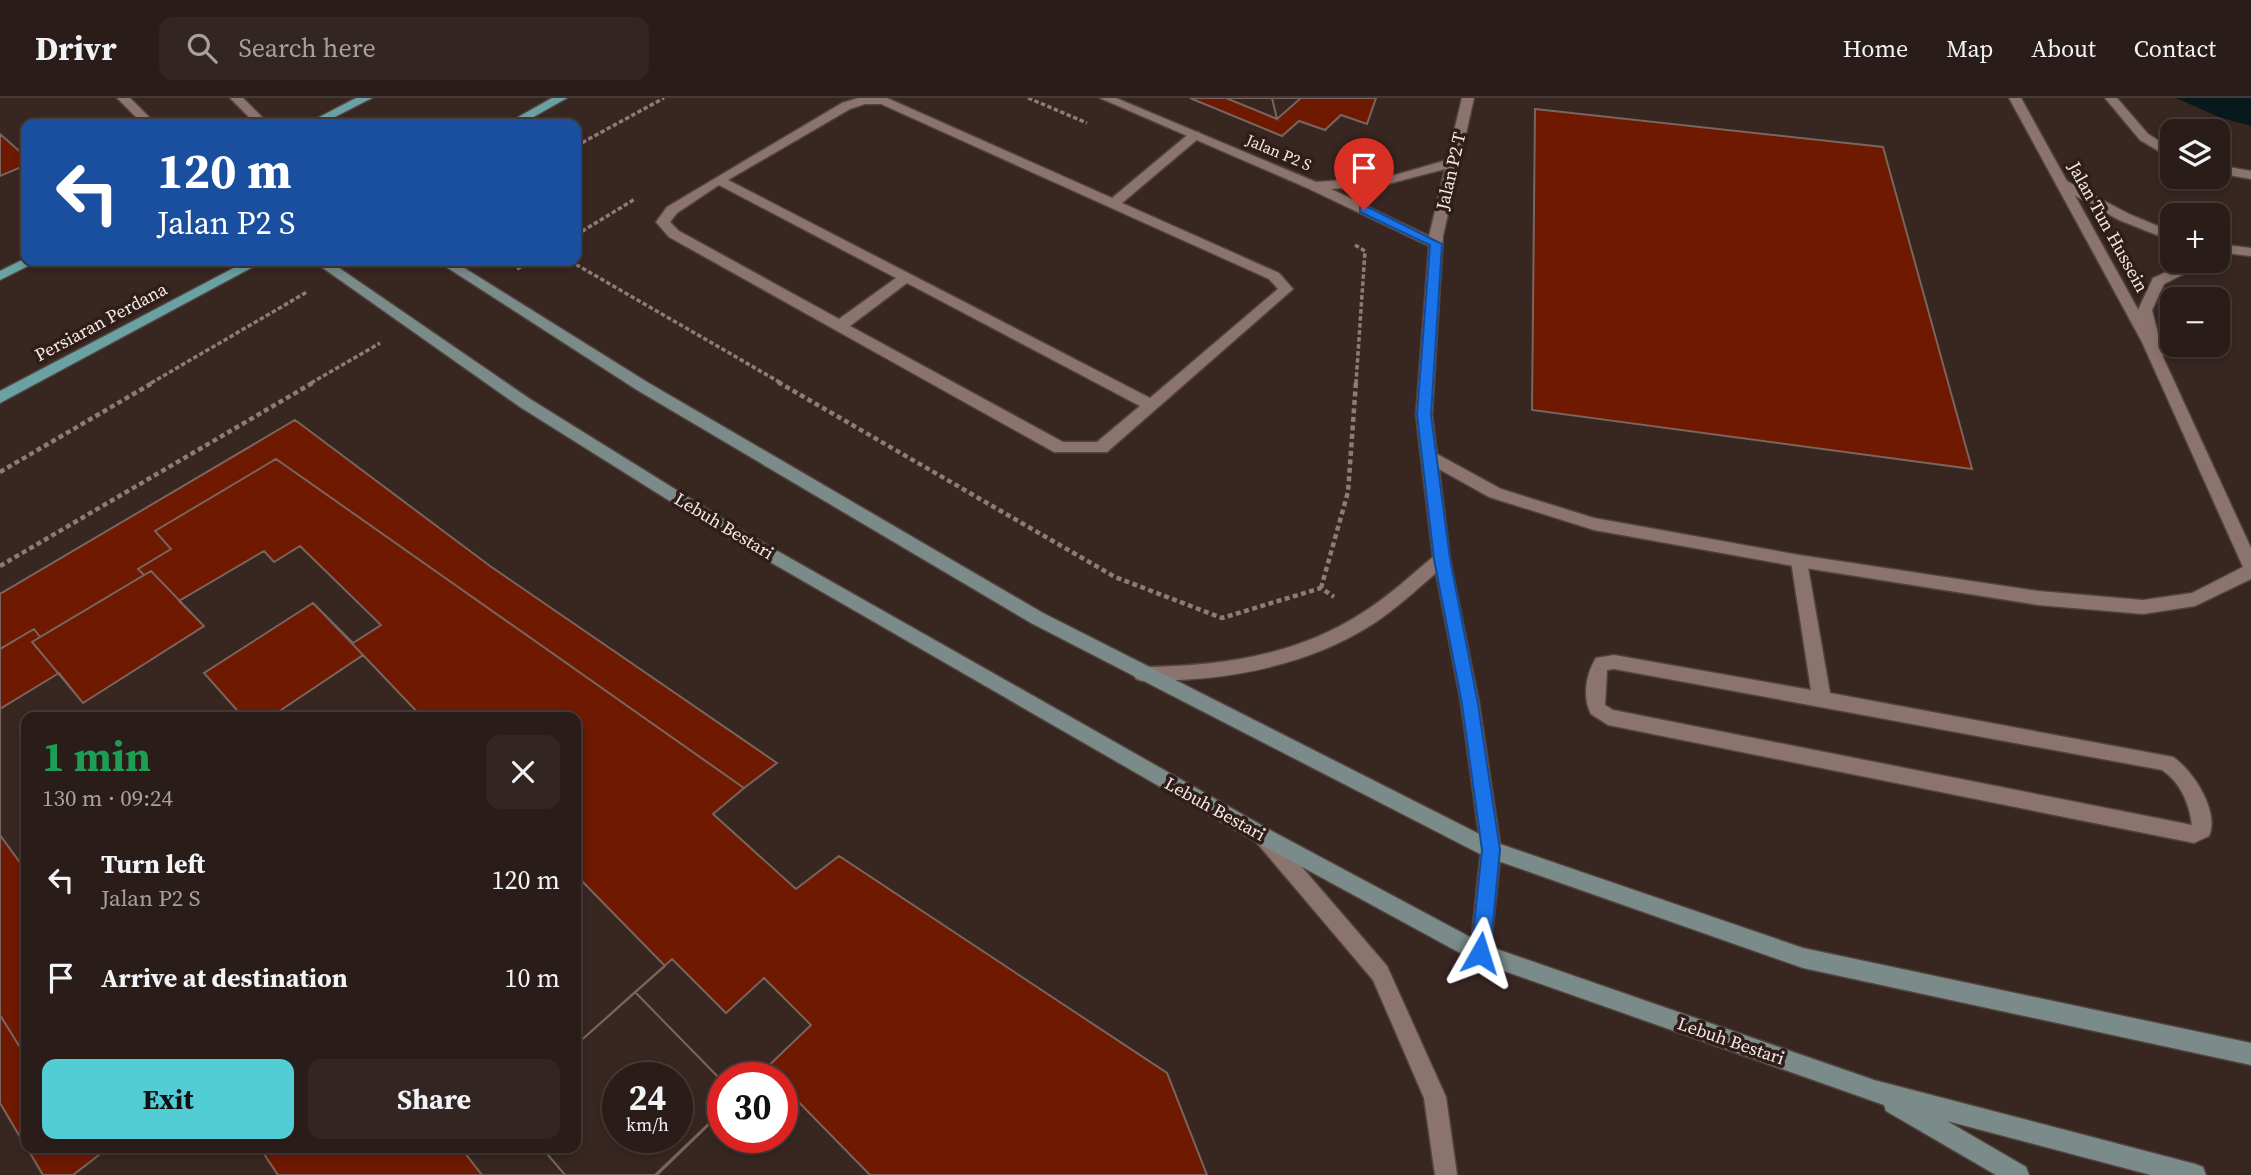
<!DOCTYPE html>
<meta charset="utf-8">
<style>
body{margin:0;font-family:"Source Serif 4",serif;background:#322522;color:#f1f3f6;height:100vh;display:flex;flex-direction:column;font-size:26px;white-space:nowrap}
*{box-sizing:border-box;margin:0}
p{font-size:23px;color:#a5a1a2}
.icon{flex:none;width:38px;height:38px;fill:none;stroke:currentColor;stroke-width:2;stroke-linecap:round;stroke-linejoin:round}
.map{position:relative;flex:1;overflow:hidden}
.drawer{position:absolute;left:21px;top:614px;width:560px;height:441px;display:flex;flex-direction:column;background:#2a1c19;border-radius:14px;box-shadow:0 4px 10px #0003,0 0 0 2px #463a38}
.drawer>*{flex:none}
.hud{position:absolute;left:21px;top:21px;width:560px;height:147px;border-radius:14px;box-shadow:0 4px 10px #0003,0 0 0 2px #463a38;background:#1a4fa0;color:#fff;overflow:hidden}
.buttons{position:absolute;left:2160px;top:21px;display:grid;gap:14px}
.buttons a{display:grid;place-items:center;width:70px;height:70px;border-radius:14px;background:#2a1c19;box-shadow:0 4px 10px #0003,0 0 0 2px #463a38;font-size:35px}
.speed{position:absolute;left:602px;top:964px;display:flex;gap:14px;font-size:35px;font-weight:700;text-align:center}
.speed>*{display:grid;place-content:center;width:91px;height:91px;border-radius:50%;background:#2a1c19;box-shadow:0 4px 10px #0003,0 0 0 2px #463a38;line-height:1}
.speed small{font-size:18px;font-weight:400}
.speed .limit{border:10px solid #d22;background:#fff;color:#111}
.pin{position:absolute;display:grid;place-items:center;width:60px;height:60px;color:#fff;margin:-72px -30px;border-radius:50% 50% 50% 0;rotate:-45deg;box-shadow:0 0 7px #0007}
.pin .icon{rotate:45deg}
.me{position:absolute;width:77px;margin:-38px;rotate:6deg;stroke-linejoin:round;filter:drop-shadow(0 0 5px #0008)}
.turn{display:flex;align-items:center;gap:24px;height:147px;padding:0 21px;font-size:32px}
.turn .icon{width:91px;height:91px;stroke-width:2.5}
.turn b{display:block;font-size:49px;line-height:60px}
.round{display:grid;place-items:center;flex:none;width:74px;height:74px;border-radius:14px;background:#322522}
.head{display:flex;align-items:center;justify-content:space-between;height:119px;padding:0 21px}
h1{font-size:42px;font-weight:700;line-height:52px;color:#1e9e55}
.action{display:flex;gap:14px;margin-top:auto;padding:14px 21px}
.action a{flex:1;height:80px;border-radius:14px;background:#52ccd5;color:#111;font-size:28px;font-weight:700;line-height:80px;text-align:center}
.action a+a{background:#322522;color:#f1f3f6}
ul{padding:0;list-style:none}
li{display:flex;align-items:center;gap:21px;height:98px;padding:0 21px}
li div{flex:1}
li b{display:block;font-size:26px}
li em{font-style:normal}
header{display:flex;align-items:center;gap:42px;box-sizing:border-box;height:98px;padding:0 35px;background:#2a1c19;border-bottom:2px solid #463a38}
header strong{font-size:33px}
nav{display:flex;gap:38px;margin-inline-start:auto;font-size:24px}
.search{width:490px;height:63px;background:#322522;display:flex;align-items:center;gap:18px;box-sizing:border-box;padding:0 24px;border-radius:14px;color:#a5a1a2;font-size:26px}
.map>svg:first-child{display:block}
.water{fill:#07191a}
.building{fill:#6e1900;stroke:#7a645e;stroke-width:2;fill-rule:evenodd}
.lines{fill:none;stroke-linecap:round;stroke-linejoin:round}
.service-casing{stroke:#52433e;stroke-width:3}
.minor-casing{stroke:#52433e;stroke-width:3}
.tertiary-casing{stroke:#52433e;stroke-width:3}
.secondary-casing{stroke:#52433e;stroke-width:3}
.primary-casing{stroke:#52433e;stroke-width:3}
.path-far1{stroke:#8c7c78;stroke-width:3.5;stroke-dasharray:4.5 2.5;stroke-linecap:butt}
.path{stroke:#8c7c78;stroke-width:4.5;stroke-dasharray:5 3.5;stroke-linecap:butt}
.service{fill:#8a746d;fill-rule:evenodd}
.minor{fill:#8a746d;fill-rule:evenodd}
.tertiary{fill:#8a746d;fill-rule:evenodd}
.secondary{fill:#7a8b89;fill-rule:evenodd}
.primary{fill:#6aa2a4;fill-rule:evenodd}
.route{fill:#1a73e8;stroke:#114b97;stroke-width:2}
.labels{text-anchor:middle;stroke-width:7;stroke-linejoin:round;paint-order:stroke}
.far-street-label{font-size:16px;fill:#f5e8e4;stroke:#2e1d18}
.street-label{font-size:18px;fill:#f5e8e4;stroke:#2e1d18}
</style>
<header>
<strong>Drivr</strong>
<div class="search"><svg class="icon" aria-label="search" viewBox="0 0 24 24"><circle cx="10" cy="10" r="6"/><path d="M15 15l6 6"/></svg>Search here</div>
<nav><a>Home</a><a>Map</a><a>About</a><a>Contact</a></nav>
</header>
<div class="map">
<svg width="2251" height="1077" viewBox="0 0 2251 1077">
<rect width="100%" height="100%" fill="#382621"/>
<path class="water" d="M 2176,0 L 2251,0 L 2251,28 L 2219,19 Z"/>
<path class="building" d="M 1190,0 L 1376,0 L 1367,26 L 1341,17 L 1325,32 L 1299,23 L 1282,38 Z
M 1226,0 L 1272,0 L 1277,21 Z
M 1272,0 L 1301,0 L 1277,21 Z
M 1535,11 L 1883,49 L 1972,371 L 1532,312 Z
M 0,36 L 26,59 L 26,67 L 0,78 Z
M 295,322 L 490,468 L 777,665 L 744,690 L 276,361 L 155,433 L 171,451 L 138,471 L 144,477 L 40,539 L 34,531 L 0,551 L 0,496 Z
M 276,361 L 744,690 L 713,716 L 796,791 L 839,758 L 1167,975 L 1207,1077 L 870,1077 L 782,987 L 782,980 L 775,980 L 766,971 L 756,980 L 723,980 L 723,1013 L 657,1077 L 278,1077 L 260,1050 L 576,1050 L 576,947 L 665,868 L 576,777 L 576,620 L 423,620 L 363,557 L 269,620 L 26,620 L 26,959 L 0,917 L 0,551 L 34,531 L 40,539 L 144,477 L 138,471 L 171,451 L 155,433 ZM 618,980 L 677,980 L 677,1040 L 618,1040 Z
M 300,448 L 381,527 L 353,545 L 313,505 L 204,575 L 244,620 L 203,616 L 197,620 L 26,620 L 26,763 L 21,766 L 0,737 L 0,611 L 59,575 L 83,605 L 204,528 L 179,503 L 264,453 L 274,464 Z
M 151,473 L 204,528 L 83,605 L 32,544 Z
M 151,473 L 204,528 L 83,605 L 32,544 Z
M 313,505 L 363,557 L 269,620 L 244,620 L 204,575 Z
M 313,505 L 363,557 L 269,620 L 244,620 L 204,575 Z
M 672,861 L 726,915 L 764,880 L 811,927 L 756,980 L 723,980 L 723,984 L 635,894 Z
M 635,894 L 723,984 L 723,1012 L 655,1077 L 565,1077 L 542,1050 L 576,1050 L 576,947 ZM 618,980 L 677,980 L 677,1040 L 618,1040 Z
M 0,917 L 26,959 L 26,1049 L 0,1005 Z
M 27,1050 L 108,1050 L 73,1077 L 43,1077 Z
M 461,1050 L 542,1050 L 565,1077 L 482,1077 Z"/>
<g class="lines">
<g class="service-casing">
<path id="service" d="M 858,0 L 887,0 L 1112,100 L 1191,34 L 1199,34 L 1199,40 L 1122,105 L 1279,175 L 1293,191 L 1107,354 L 1054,354 L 669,139 L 656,124 L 667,109 L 842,5 ZM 865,6 L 881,6 L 1269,181 L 1278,191 L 1150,300 L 728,82 L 850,11 ZM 719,87 L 896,180 L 839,221 L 679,133 L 670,124 L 677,115 ZM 907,185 L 1140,308 L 1097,344 L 1063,344 L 850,228 Z
M 2105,0 L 2117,0 L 2148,36 L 2172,51 L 2172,61 L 2140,42 Z
M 2217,67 L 2251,73 L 2251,81 L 2217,75 Z
M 2061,80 L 2129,116 L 2172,134 L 2172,143 L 2119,122 L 2056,87 L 2056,81 Z
M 2217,146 L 2251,150 L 2251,158 L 2217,154 Z
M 2191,163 L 2209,163 L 2164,186 L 2152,212 L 2163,257 L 2161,260 L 2151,260 L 2138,212 L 2153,180 Z
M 1799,457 L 1807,463 L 1830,595 L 2173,659 C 2193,672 2220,714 2209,738 L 2194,745 L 1608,627 L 1591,616 C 1582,599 1586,576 1596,560 L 1614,557 L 1811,592 L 1791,463 ZM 1614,571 L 2162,672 C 2181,685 2189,705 2192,727 L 1613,612 L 1605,607 L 1607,572 Z"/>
</g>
<g class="minor-casing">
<path id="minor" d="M 1100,0 L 1116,0 L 1316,84 L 1388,79 L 1447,62 L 1462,0 L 1474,0 L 1443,138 L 1432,317 L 1437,356 L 1501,391 L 1594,420 L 1799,457 L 2038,493 L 2143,502 L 2192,495 L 2243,469 L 2142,244 L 2009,0 L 2021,0 L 2156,244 L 2251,450 L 2251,481 L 2195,508 L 2143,516 L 2038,507 L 1799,469 L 1594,432 L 1489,399 L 1439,371 L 1450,461 L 1479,605 L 1501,752 L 1490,855 L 1487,862 L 1480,865 L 1473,862 L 1470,855 L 1481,752 L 1461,605 L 1436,475 C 1416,492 1396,511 1373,526 C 1304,570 1223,583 1142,583 L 1136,581 L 1133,576 L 1136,571 L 1142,569 C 1219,568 1296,558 1362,515 C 1388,499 1410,478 1433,459 L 1416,317 L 1429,148 L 1305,89 ZM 1445,71 L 1429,138 L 1331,91 L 1388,86 Z"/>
</g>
<g class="tertiary-casing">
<path id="tertiary" d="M 117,0 L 130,0 L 156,26 L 143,26 Z
M 230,0 L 243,0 L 269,26 L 256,26 Z
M 1263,729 L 1270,732 L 1387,868 L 1446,999 L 1457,1077 L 1435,1077 L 1424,1000 L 1373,882 L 1256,744 L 1253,738 L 1256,732 Z"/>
</g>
<g class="secondary-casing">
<path id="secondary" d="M 313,163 L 329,163 L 530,301 L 744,434 L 1270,732 L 1485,847 L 1874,982 L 2195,1066 L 2203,1069 L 2206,1077 L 2151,1077 L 1947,1023 L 2026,1069 L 2029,1077 L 1996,1077 L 1886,1013 L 1884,1007 L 1473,862 L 1256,744 L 732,442 L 520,309 Z
M 437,163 L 453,163 L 647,284 L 1043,515 L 1497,745 L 1803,850 L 2251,945 L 2251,967 L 1803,870 L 1484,758 L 1031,525 L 637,292 Z"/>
</g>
<g class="primary-casing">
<path id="primary" d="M 356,0 L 372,0 L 321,26 L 306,26 Z
M 552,0 L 567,0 L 521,26 L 506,26 Z
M 26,160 L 26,163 L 38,163 L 0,182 L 0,173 Z
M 247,163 L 264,163 L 0,305 L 0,293 Z"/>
</g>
<path class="path-far1" d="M 1028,0 L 1087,25
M 576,48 L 664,0
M 576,137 L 635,101
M 1355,147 L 1365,153 L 1356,285
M 570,163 L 781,285
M 517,171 L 531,163
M 151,285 L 307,194
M 311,285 L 380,245"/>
<path class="path" d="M 778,284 L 1115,479 L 1222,520 L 1321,490 L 1334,499
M 0,374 L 154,284
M 0,468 L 314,284
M 1321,490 L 1348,394 L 1356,284"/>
<use href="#service" class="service"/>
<use href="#minor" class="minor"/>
<use href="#tertiary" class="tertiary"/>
<use href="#secondary" class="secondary"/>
<use href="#primary" class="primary"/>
</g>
<path class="route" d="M 1360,109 L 1368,109 L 1442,146 L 1431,317 L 1450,461 L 1478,606 L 1500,752 L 1490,855 L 1487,861 L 1480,864 L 1474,861 L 1471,855 L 1482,752 L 1462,606 L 1434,461 L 1417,317 L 1430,147 L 1360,114 Z"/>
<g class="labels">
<g class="far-street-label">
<text transform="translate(1279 54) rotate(23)" y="6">Jalan P2 S</text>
</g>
<g class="street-label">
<text transform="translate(1451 73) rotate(-77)" y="6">Jalan P2 T</text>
<text transform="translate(2108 129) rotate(61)" y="6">Jalan Tun Hussein</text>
<text transform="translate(101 224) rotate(-28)" y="6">Persiaran Perdana</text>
<text transform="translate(724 428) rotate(31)" y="6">Lebuh Bestari</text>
<text transform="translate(1215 711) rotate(29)" y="6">Lebuh Bestari</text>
<text transform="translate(1731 943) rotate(19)" y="6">Lebuh Bestari</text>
</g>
</g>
</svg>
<div class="buttons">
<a><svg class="icon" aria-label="layers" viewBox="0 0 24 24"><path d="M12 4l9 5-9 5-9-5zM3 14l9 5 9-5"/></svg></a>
<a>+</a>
<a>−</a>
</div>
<div class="speed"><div>24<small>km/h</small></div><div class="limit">30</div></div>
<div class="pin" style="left:1364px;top:112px;background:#d93025"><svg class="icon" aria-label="arrive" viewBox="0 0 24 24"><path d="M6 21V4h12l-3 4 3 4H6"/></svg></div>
<svg class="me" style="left:1480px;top:855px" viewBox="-20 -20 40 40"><path d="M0-17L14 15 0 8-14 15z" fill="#1a73e8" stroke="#fff" stroke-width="4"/></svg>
<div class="hud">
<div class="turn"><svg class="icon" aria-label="left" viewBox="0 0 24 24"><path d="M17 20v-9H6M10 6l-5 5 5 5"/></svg><div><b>120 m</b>Jalan P2 S</div></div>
</div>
<section class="drawer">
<div class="head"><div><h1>1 min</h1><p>130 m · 09:24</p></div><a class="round"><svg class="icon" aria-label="close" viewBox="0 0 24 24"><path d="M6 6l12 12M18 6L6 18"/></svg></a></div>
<ul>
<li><svg class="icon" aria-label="left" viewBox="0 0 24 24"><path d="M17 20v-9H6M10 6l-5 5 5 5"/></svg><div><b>Turn left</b><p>Jalan P2 S</p></div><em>120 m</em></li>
<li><svg class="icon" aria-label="arrive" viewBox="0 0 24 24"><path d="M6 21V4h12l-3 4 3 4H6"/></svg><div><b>Arrive at destination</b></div><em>10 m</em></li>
</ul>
<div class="action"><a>Exit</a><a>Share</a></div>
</section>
</div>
